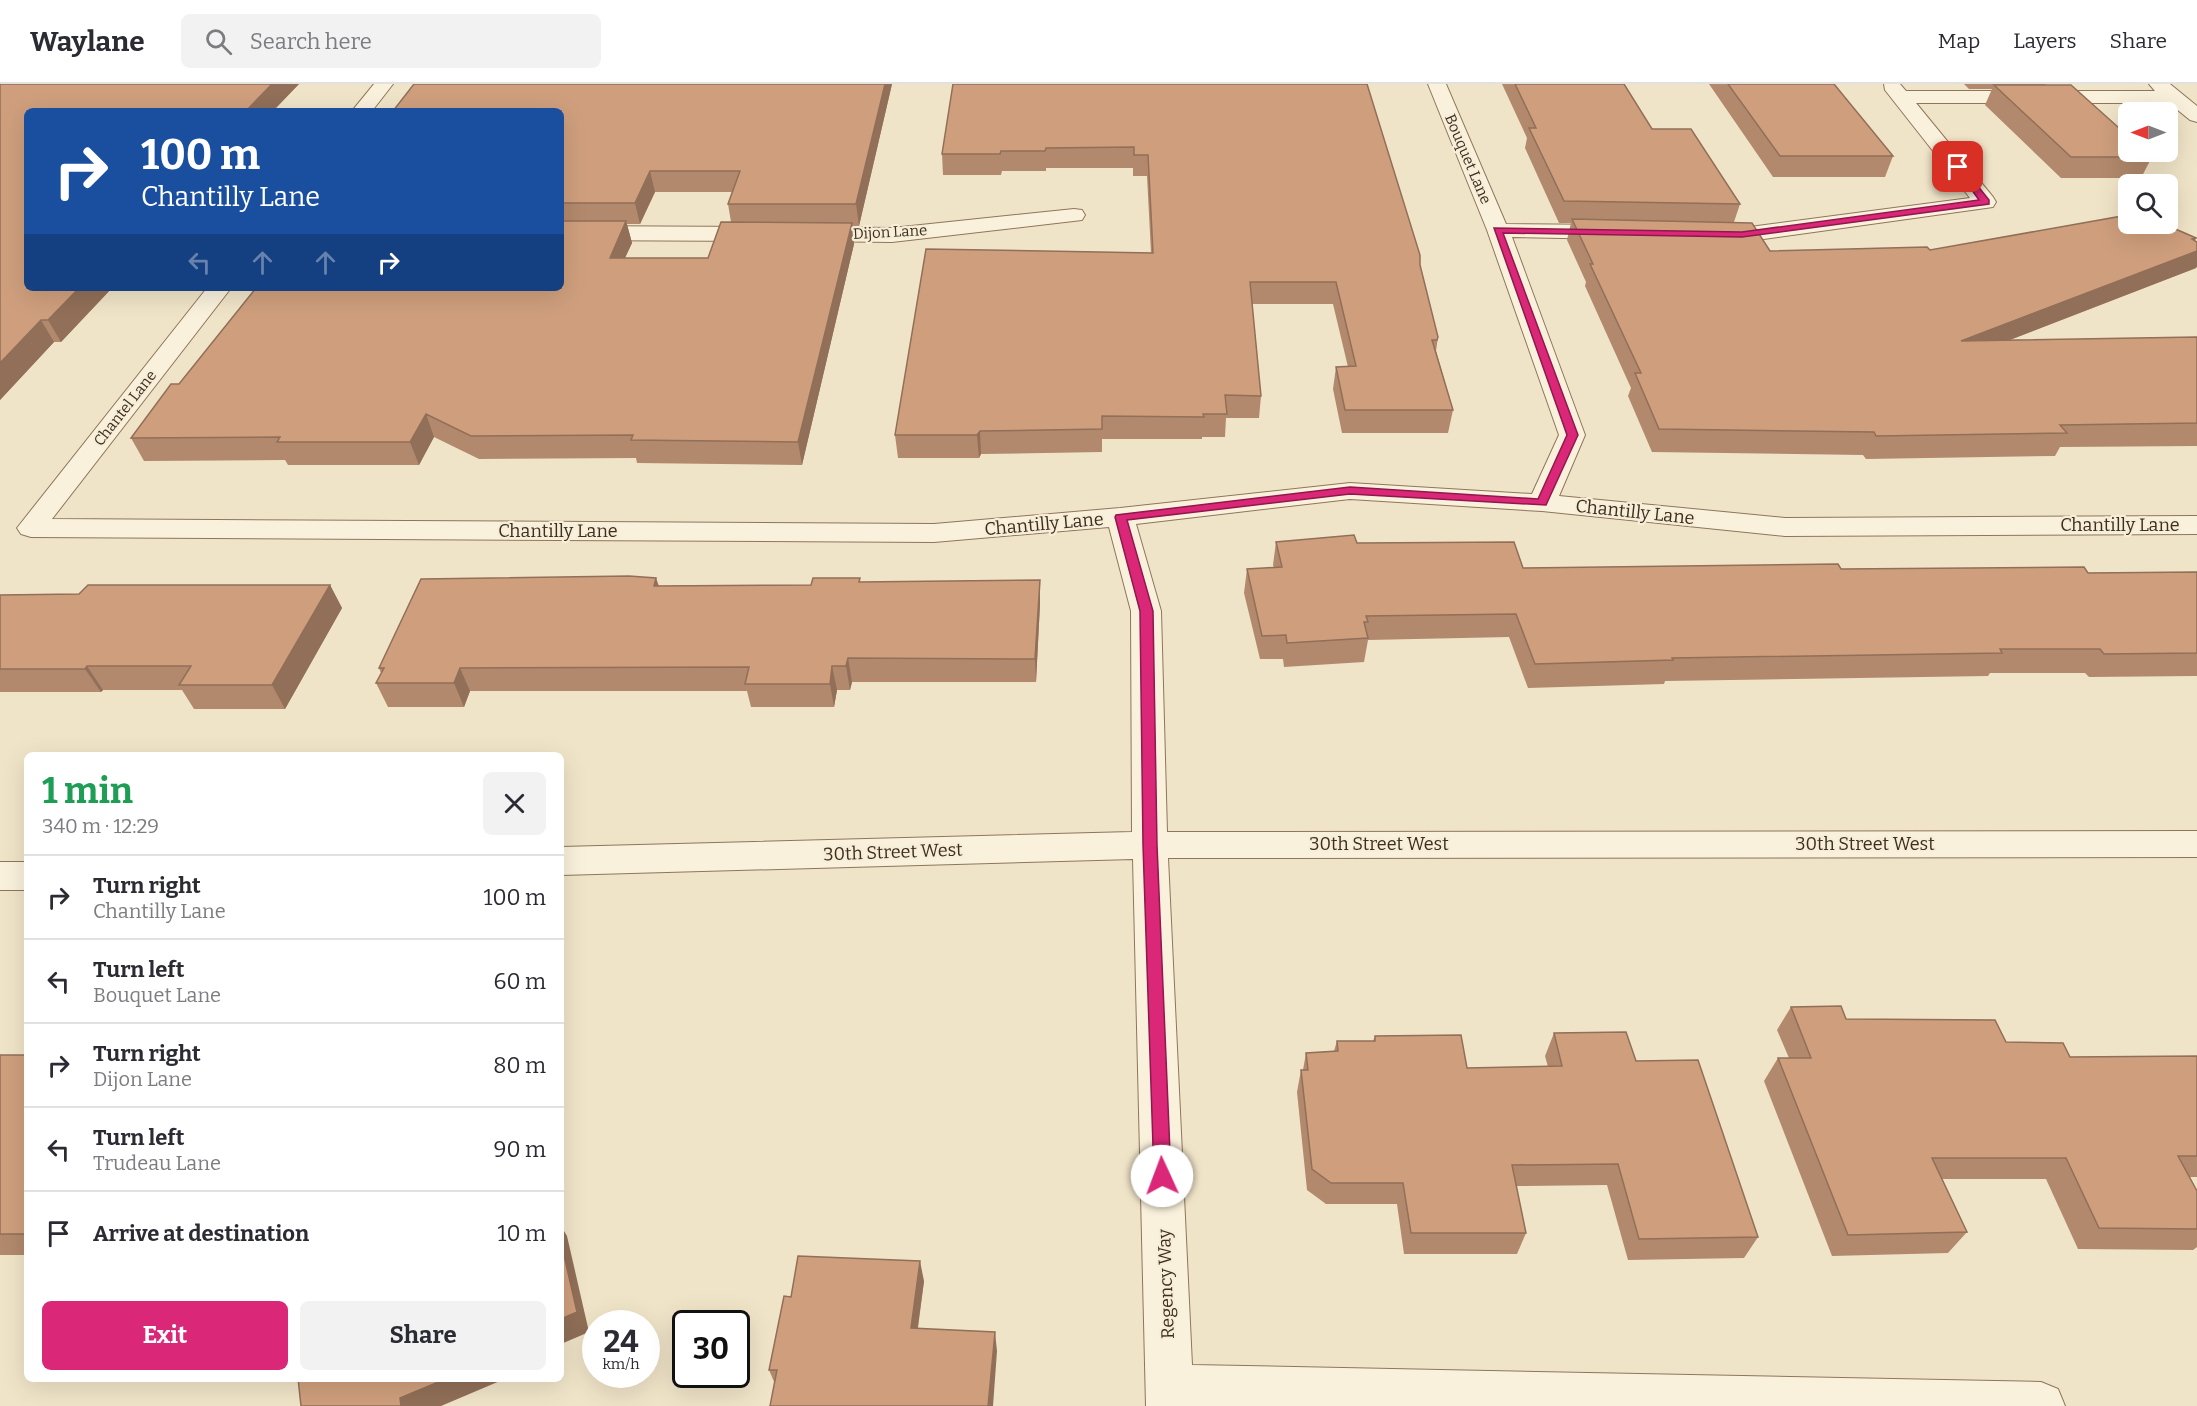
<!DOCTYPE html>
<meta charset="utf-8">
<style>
body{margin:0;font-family:Bitter,serif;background:#f2f2f3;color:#2b2b33;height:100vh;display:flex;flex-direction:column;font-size:22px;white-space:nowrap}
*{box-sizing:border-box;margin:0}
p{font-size:20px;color:#7c7c81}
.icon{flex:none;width:33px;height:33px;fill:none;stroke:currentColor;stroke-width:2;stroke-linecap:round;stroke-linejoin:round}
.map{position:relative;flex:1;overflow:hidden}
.panel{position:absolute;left:24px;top:668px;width:540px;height:630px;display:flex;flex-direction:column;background:#fff;border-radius:9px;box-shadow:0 6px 24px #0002}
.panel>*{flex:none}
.top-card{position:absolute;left:24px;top:24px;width:540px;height:183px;border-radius:9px;box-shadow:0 6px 24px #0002;background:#1a4fa0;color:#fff;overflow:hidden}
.needle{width:39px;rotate:270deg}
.tools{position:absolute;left:2118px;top:18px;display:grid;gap:12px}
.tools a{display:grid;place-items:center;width:60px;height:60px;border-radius:9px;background:#fff;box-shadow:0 6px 24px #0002;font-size:30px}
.speed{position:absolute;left:582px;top:1226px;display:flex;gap:12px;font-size:30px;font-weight:700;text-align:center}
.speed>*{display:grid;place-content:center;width:78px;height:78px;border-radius:50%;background:#fff;box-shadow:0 6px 24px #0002;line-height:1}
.speed small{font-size:15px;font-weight:400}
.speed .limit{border:3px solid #111;border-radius:9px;background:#fff;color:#111}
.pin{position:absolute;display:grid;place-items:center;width:51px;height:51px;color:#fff;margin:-26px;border-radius:12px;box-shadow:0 3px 9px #0006}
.me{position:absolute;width:66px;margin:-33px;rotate:358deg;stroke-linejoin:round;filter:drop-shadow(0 0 4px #0008)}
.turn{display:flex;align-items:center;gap:21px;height:126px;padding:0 18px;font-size:27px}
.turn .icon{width:78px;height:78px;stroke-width:2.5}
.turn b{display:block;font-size:42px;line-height:51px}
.lanes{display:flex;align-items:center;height:57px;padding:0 18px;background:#0003;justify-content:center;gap:30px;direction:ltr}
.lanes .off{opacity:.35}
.round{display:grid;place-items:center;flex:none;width:63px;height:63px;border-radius:9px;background:#f2f2f3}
.headline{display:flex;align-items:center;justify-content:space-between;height:102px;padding:0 18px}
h1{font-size:36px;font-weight:700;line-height:45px;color:#1e9e55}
.action{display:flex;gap:12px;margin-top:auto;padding:12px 18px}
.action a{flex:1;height:69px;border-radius:9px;background:#db2777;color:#fff;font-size:24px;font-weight:700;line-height:69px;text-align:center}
.action a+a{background:#f2f2f3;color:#2b2b33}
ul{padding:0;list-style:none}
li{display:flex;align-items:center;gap:18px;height:84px;padding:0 18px;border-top:2px solid #e1e1e2}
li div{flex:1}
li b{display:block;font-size:22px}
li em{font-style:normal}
header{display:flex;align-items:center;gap:36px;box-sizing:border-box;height:84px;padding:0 30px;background:#fff;border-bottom:2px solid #e1e1e2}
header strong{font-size:28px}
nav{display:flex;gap:33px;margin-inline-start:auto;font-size:21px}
.search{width:420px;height:54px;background:#f2f2f3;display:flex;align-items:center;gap:15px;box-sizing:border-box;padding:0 21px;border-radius:9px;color:#7c7c81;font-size:22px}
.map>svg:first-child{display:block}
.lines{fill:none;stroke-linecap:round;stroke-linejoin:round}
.minor-casing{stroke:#8d765c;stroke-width:2}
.minor{fill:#faf1dc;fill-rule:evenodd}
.wall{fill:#b2896c;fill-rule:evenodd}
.shaded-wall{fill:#916f58}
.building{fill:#cf9f7d;stroke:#916f58;stroke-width:1.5}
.route{fill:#db2777;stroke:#8e194d;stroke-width:1.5}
.labels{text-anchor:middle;stroke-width:4.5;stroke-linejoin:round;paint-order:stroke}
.far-street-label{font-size:15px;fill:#3d2e20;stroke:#f7eed8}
.street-label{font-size:18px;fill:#3d2e20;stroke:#f7eed8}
</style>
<header>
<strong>Waylane</strong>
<div class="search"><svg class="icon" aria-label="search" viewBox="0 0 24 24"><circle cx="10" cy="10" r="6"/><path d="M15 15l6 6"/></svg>Search here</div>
<nav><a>Map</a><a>Layers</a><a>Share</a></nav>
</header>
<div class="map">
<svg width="2197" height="1322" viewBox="0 0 2197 1322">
<rect width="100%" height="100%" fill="#f0e4c8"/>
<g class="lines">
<g class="minor-casing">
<path id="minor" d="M 374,0 L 393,0 L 372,27 L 352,27 Z
M 1428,0 L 1446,0 L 1506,140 L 1614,141 L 1622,143 L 1625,148 L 1622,153 L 1614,155 L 1512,153 L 1585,351 L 1559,412 L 1785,434 L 2197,432 L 2197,450 L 1785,452 L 1542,427 L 1350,415 L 1136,440 L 1161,527 L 1167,748 L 2197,747 L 2197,773 L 1168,774 L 1192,1281 L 2041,1298 L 2058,1305 L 2065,1322 L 1146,1322 L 1133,775 L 561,791 L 561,763 L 1132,748 L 1131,527 L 1109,443 L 934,458 L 31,453 L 21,450 L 17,444 L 207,204 L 231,204 L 52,435 L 934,440 L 1120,424 L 1350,399 L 1532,410 L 1559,351 L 1487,146 Z
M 1884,0 L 1900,0 L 1906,7 L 2155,7 L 2149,0 L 2170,0 L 2197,22 L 2197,38 L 2190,36 L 2169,19 L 1916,19 L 1993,113 L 1996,118 L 1993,123 L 1742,158 L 1705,155 L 1702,150 L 1705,145 L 1742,144 L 1970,114 L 1885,6 Z
M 1074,125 L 1082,126 L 1085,131 L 1082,136 L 892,158 L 809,157 L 801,155 L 798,150 L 801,145 L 809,143 L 892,144 Z
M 561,142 L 761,143 L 769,145 L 772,150 L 769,155 L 761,157 L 561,156 Z
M 0,778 L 27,778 L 27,806 L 0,806 Z"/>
</g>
<use href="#minor" class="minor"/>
</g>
<path class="wall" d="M 0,0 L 299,0 L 273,27 L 27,27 L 27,204 L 112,204 L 61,258 L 54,258 L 0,316 Z
M 414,0 L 892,0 L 859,142 L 852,142 L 854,160 L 802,381 L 637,379 L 636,374 L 479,375 L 434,353 L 419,381 L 288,381 L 285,376 L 144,377 L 131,354 L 179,300 L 561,204 L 561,27 ZM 655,108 L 732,108 L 728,120 L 731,138 L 708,174 L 625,174 L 632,159 L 627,140 L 640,140 Z
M 1367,0 L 1420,181 L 1438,253 L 1436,267 L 1453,326 L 1448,349 L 1342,349 L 1333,305 L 1336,283 L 1348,283 L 1333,220 L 1252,220 L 1261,312 L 1259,334 L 1226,334 L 1225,353 L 1202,353 L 1202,355 L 1102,355 L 1102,368 L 981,370 L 979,374 L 898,374 L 895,351 L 1151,169 L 1147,92 L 1133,92 L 1133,84 L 1046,84 L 1046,87 L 1002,87 L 1001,91 L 943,91 L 942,70 Z
M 1502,0 L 1624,0 L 1652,45 L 1740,120 L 1734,138 L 1770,167 L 1930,166 L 2196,154 L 2195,157 L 2197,158 L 2197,182 L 2196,184 L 2010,256 L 2197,253 L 2197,362 L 2060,363 L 2055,372 L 1866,375 L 1863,371 L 1652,368 L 1628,312 L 1631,304 L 1585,202 L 1586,198 L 1567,156 L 1571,139 L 1559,139 L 1525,64 L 1527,54 Z
M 1709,0 L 1834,0 L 1893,72 L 1885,93 L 1773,93 Z
M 1964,0 L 2046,0 L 2045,1 L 2152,73 L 2141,94 L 2061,94 L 1985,21 L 1992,5 L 1969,5 Z
M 1276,458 L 1357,459 L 1523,484 L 1841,485 L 2088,489 L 2197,488 L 2197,592 L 2089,593 L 2085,589 L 1990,589 L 1988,592 L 1665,597 L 1664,600 L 1528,604 L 1509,553 L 1368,556 L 1364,578 L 1284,583 L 1283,575 L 1260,575 L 1244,509 L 1247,485 L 1274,484 L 1273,481 Z
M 656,494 L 659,502 L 811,501 L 860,494 L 860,498 L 1040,520 L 1036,598 L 852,598 L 850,606 L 837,606 L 834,623 L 751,623 L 747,607 L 470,607 L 464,623 L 388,623 L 376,599 L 381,589 L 379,584 Z
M 330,501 L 342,524 L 285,625 L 194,625 L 182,606 L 103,606 L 101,608 L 0,608 L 0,511 L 79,510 Z
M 1791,923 L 1846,935 L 2006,958 L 2070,973 L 2197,972 L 2197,1093 L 2190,1093 L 2197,1107 L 2197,1163 L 2193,1166 L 2078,1165 L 2046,1095 L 1942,1095 L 1967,1148 L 1948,1169 L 1832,1172 L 1764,997 L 1778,974 L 1789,974 L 1777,946 Z
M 1554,949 L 1636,977 L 1758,1153 L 1744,1174 L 1628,1176 L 1607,1101 L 1516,1102 L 1526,1149 L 1517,1170 L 1404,1170 L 1397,1120 L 1326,1120 L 1307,1106 L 1297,1008 L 1301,986 L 1303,986 L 1306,969 L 1334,967 L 1337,957 L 1373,957 L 1375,952 L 1467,984 L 1548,983 L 1545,972 Z
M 0,971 L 27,971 L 27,1171 L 0,1171 Z
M 924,1197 L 918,1244 L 997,1267 L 775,1300 L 769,1286 L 791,1213 Z"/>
<path class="shaded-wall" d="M 272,0 L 299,0 L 273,27 L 246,27 Z
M 885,0 L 892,0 L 859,142 L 856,120 Z
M 650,87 L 655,108 L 640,140 L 635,119 Z
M 626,137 L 632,159 L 615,195 L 610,174 Z
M 852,139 L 854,160 L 802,381 L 798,358 Z
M 2196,154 L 2187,171 L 2197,167 L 2197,182 L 2196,184 L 1950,279 L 1961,257 Z
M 79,204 L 112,204 L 61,258 L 48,236 Z
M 41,236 L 54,258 L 0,316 L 0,279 Z
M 426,330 L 434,353 L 419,381 L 410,358 Z
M 980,347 L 981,370 L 979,374 L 977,351 Z
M 656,494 L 663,518 L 654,502 Z
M 1040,496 L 1040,520 L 1036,598 L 1035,575 Z
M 330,501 L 342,524 L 285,625 L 272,601 Z
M 848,574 L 852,598 L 850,606 L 846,582 Z
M 87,582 L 103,606 L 101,608 L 85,585 Z
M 832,582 L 837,606 L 834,623 L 830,600 Z
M 460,584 L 470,607 L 464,623 L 454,599 Z
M 561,1142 L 567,1152 L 589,1248 L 561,1260 Z
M 920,1177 L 924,1197 L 915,1263 L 911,1244 Z
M 995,1248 L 997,1267 L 993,1322 L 988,1322 Z
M 448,1294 L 507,1294 L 441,1322 L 401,1322 L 400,1314 Z"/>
<path class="building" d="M 0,0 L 272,0 L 246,27 L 27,27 L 27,204 L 79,204 L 48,236 L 41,236 L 0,279 Z
M 414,0 L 885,0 L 856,120 L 728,120 L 740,87 L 650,87 L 635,119 L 561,119 L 561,27 L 393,27 Z
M 953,0 L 1367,0 L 1420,171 L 1420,181 L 1438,253 L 1437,256 L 1432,256 L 1453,326 L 1345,326 L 1336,283 L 1356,282 L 1336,198 L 1250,198 L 1261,312 L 1225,311 L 1227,330 L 1203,330 L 1204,333 L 1102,332 L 1102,345 L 980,347 L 977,351 L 895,351 L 926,165 L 1153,169 L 1148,71 L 1134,71 L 1134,63 L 1046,64 L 1045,67 L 1001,67 L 1000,70 L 942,70 Z
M 1515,0 L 1624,0 L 1652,45 L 1691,45 L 1740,120 L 1564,117 L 1529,44 L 1536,44 Z
M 1728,0 L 1834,0 L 1893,72 L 1780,72 Z
M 1994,1 L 2071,1 L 2128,52 L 2128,68 L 2145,68 L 2152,73 L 2071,73 Z
M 2128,131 L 2128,140 L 2164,140 L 2196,154 L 2192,155 L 2197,158 L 2197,167 L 1961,257 L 2197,253 L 2197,339 L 2060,341 L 2067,349 L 1876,352 L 1874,348 L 1659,345 L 1635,289 L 1641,289 L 1590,180 L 1593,180 L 1572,135 L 1752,139 L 1770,167 L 1927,163 L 1930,166 Z
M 561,137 L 626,137 L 610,174 L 708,174 L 721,138 L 852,139 L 798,358 L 631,356 L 633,351 L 471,352 L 426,330 L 410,358 L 277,358 L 280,353 L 131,354 L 171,300 L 179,300 L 256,204 L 561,204 Z
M 1354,451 L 1357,459 L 1514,458 L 1523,484 L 1838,480 L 1841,485 L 2084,483 L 2088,489 L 2197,488 L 2197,569 L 2104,570 L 2100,565 L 2000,565 L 2002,569 L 1672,574 L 1673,576 L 1535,580 L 1516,530 L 1366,532 L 1368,538 L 1364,538 L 1368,554 L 1287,559 L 1286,551 L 1262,552 L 1247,485 L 1282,483 L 1276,458 Z
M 629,492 L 656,494 L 654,502 L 811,501 L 813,494 L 860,494 L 859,498 L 1040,496 L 1035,575 L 848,574 L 846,582 L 832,582 L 830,600 L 745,600 L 749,583 L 460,584 L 454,599 L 376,599 L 384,584 L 379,584 L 421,495 Z
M 88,501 L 330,501 L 272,601 L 179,601 L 191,582 L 87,582 L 85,585 L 0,585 L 0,511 L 79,510 Z
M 1841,922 L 1846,935 L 1995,936 L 2006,958 L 2063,959 L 2070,973 L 2197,972 L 2197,1072 L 2178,1072 L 2197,1107 L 2197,1145 L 2099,1144 L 2066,1074 L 1932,1074 L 1967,1148 L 1848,1151 L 1778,974 L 1811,974 L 1791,923 Z
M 1626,948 L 1636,977 L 1698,976 L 1758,1153 L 1639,1155 L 1618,1080 L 1512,1081 L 1526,1149 L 1411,1149 L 1403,1099 L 1331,1099 L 1312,1085 L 1301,986 L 1308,986 L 1306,969 L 1338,967 L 1337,957 L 1375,957 L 1375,952 L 1461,951 L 1467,984 L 1562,982 L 1554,949 Z
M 0,971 L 27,971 L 27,1150 L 0,1150 Z
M 561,1158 L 577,1228 L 561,1235 Z
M 798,1172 L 920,1177 L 911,1244 L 995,1248 L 988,1322 L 770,1322 L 777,1286 L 769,1286 L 784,1212 L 791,1213 Z
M 298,1294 L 448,1294 L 400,1314 L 401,1322 L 301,1322 Z"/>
<path class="route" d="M 1954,81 L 1961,81 L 1989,116 L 1989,120 L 1742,153 L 1503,149 L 1578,351 L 1546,421 L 1350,410 L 1127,436 L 1153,527 L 1157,761 L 1171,1092 L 1169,1097 L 1162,1100 L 1156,1097 L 1154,1092 L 1143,761 L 1140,527 L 1115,433 L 1116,431 L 1350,403 L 1538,415 L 1567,351 L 1494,144 L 1742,148 L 1979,116 Z"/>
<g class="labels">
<g class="far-street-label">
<text transform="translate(1468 75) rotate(67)" y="5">Bouquet Lane</text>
<text transform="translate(890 148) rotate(-3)" y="5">Dijon Lane</text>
<text transform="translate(125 324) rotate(-52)" y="5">Chantel Lane</text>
</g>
<g class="street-label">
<text transform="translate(1635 428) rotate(6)" y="6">Chantilly Lane</text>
<text transform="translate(1044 440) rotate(-5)" y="6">Chantilly Lane</text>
<text x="2120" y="447">Chantilly Lane</text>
<text x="558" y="453">Chantilly Lane</text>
<text x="1379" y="766">30th Street West</text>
<text x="1865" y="766">30th Street West</text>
<text transform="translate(893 768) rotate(-2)" y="6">30th Street West</text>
<text transform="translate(1166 1200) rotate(-92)" y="6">Regency Way</text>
</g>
</g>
</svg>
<div class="tools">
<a><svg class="needle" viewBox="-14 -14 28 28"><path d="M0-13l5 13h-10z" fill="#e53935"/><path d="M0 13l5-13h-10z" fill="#7c7c81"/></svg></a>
<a><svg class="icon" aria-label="search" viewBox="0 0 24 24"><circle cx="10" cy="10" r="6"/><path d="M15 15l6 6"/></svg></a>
</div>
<div class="speed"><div>24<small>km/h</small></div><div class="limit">30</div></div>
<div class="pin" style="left:1958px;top:83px;background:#d93025"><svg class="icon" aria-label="arrive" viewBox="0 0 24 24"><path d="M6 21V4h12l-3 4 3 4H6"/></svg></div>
<svg class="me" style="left:1162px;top:1092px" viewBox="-20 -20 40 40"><circle r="19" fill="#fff"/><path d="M0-13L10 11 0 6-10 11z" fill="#db2777"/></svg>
<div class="top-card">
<div class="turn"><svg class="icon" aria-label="right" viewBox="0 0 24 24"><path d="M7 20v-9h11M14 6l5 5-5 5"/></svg><div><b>100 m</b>Chantilly Lane</div></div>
<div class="lanes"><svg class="icon off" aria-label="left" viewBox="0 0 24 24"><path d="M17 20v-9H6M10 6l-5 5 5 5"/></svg><svg class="icon off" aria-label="ahead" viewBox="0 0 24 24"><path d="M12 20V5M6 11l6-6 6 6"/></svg><svg class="icon off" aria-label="ahead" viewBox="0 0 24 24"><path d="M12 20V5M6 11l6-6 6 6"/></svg><svg class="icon" aria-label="right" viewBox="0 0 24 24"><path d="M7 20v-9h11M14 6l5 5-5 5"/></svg></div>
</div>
<section class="panel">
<div class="headline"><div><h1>1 min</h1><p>340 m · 12:29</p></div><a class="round"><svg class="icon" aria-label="close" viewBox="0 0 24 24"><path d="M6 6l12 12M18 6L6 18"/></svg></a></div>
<ul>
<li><svg class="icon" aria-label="right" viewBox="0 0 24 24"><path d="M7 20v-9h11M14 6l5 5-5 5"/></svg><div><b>Turn right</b><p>Chantilly Lane</p></div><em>100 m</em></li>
<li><svg class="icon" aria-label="left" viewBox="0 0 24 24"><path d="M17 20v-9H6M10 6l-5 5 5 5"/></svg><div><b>Turn left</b><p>Bouquet Lane</p></div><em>60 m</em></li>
<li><svg class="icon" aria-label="right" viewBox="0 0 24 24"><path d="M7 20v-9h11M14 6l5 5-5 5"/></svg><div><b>Turn right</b><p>Dijon Lane</p></div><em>80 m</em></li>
<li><svg class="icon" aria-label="left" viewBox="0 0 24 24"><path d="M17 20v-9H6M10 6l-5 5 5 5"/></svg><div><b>Turn left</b><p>Trudeau Lane</p></div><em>90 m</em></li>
<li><svg class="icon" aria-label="arrive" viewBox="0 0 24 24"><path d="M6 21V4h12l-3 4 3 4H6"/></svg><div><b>Arrive at destination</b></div><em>10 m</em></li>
</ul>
<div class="action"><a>Exit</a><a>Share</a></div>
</section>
</div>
